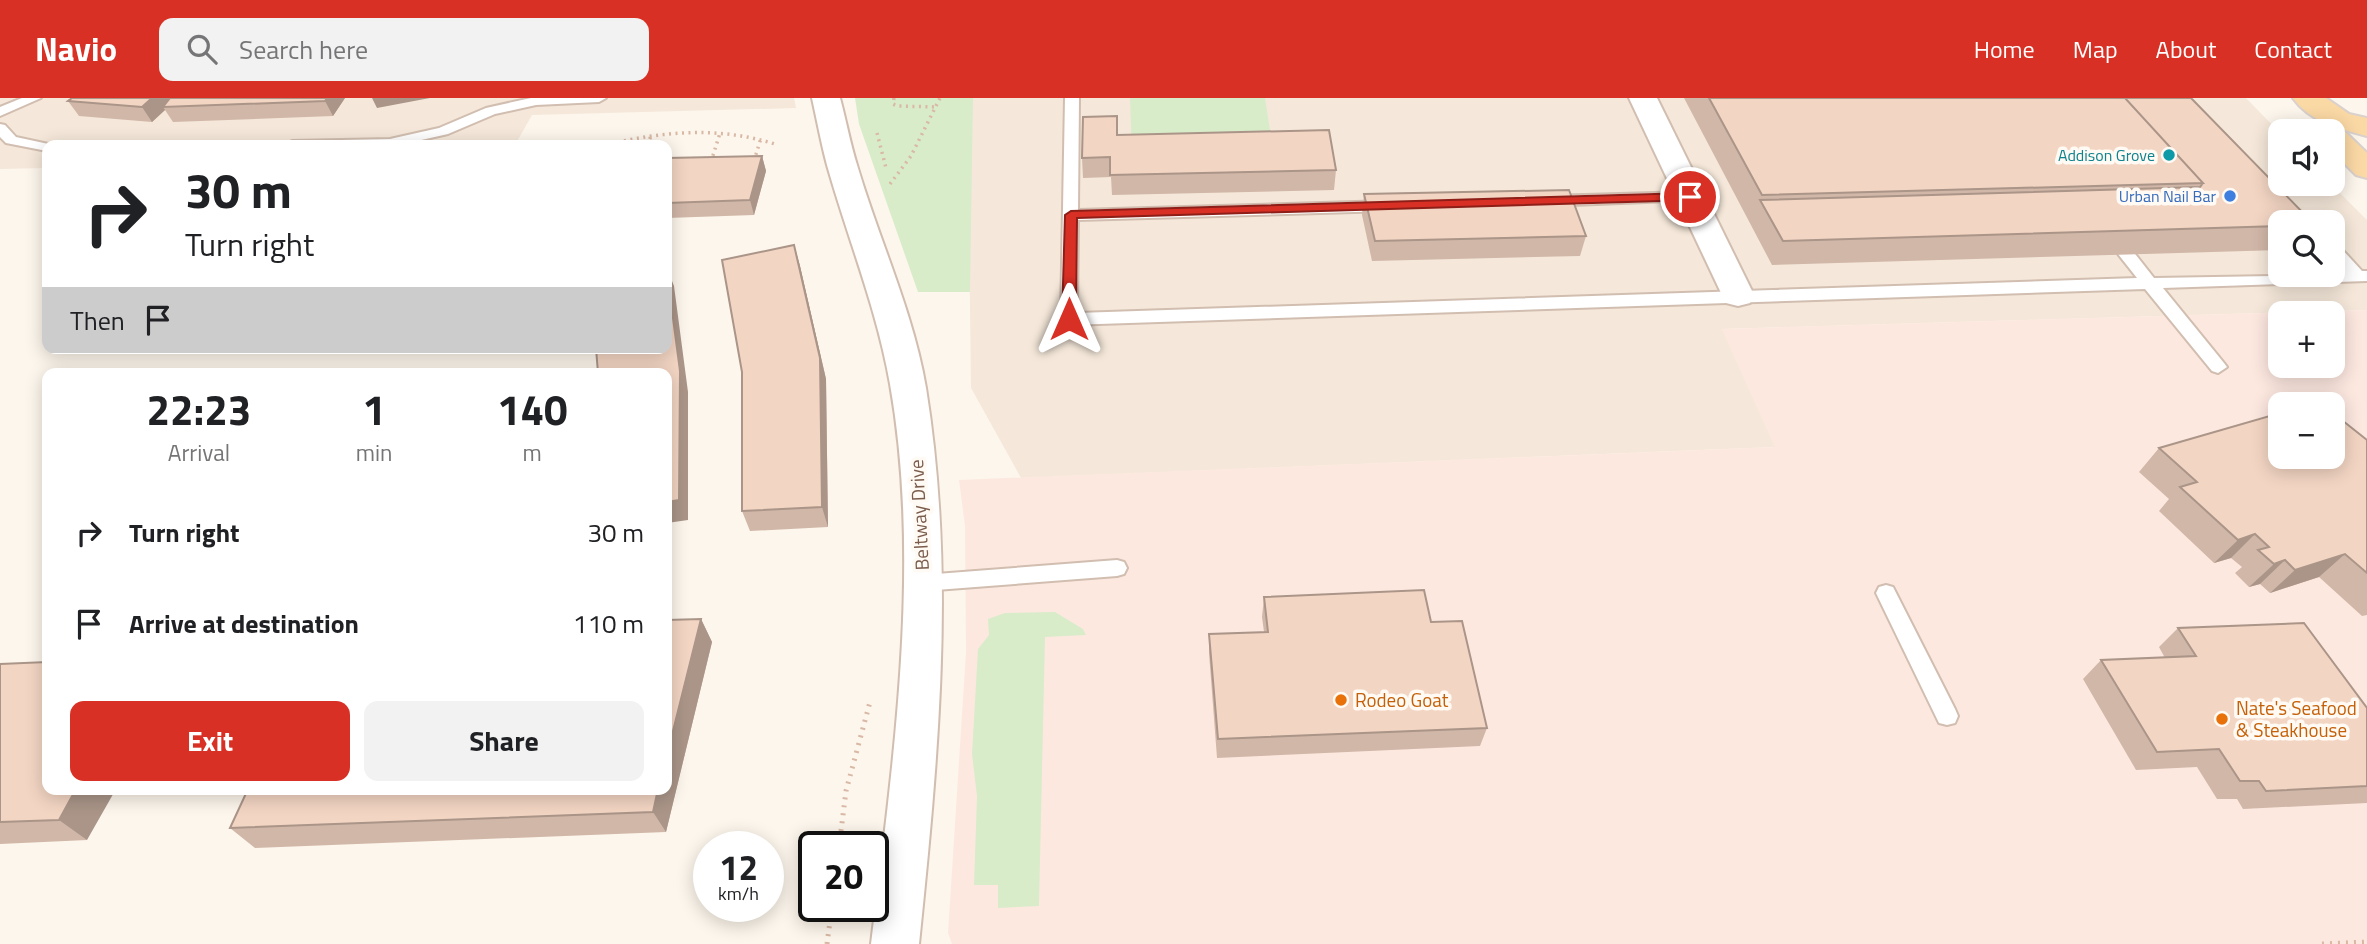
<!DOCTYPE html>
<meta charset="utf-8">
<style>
body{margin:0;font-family:"Titillium Web",sans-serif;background:#f2f2f2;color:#202124;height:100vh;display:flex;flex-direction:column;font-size:26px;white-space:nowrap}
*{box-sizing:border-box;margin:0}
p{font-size:23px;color:#757577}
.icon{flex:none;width:38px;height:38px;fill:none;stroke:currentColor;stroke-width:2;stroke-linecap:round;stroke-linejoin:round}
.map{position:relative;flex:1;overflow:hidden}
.panel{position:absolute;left:42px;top:270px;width:630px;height:427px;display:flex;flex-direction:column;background:#fff;border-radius:14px;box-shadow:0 4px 18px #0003}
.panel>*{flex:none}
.banner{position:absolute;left:42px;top:42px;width:630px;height:214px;border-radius:14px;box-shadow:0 4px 18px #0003;background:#fff;color:#202124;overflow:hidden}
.controls{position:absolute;left:2268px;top:21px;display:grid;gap:14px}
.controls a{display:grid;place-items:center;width:77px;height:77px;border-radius:14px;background:#fff;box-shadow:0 4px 18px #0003;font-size:35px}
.speed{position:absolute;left:693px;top:733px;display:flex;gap:14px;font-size:35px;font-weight:700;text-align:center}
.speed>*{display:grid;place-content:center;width:91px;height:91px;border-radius:50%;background:#fff;box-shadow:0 4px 18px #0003;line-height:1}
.speed small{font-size:18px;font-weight:400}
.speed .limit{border:4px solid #111;border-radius:10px;background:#fff;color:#111}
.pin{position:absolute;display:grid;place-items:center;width:60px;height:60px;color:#fff;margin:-30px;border:4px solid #fff;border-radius:50%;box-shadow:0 2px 7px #0007}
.me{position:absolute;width:77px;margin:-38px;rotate:0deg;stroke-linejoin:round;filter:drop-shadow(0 0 5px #0008)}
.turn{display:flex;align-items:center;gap:24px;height:147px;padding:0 28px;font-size:32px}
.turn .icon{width:91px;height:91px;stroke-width:2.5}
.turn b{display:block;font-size:49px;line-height:60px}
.then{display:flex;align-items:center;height:66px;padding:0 28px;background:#0003;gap:14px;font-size:26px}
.eta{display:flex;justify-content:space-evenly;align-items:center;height:119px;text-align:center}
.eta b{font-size:42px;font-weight:700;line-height:49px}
.button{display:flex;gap:14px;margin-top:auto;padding:14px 28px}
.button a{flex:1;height:80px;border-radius:14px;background:#d93025;color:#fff;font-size:28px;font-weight:700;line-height:80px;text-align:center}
.button a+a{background:#f2f2f2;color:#202124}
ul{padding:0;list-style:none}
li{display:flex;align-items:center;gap:21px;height:91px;padding:0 28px}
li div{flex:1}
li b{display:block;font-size:26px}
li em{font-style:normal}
header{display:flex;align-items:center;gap:42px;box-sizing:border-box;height:98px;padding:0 35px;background:#d93025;color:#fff}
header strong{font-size:33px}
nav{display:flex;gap:38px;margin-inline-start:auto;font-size:24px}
.search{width:490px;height:63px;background:#f2f2f2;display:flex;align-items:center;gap:18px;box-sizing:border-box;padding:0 24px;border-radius:14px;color:#757577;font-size:26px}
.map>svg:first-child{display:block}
.residential{fill:#f5e8da;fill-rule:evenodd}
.commercial{fill:#fde8e0;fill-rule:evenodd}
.green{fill:#d8ecc9}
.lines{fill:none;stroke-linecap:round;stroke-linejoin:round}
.service-casing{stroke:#d1beb0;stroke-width:4}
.minor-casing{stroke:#d1beb0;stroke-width:4}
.tertiary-casing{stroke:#d1beb0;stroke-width:4}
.primary-casing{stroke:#dad1cd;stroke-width:4}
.path-far1{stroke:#d9b8a5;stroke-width:3.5;stroke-dasharray:2 4.5;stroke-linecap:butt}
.path{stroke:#d9b8a5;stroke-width:5;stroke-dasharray:2 6;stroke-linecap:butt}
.service{fill:#fff;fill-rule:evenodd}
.minor{fill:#fff;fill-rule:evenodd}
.tertiary{fill:#fff;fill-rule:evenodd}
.primary{fill:#fbd9a5;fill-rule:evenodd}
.wall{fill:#d1b7a8}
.shaded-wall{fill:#aa9588}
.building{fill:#f3d5c3;stroke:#aa9588;stroke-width:2}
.route{fill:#d93025;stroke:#8d1f18;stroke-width:2}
.culture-dot{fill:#0f9aa8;stroke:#fffaf3;stroke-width:2.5}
.shop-dot{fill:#3f7fe0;stroke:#fffaf3;stroke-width:2.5}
.food-dot{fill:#e8710a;stroke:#fffaf3;stroke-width:2.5}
.labels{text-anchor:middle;stroke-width:7;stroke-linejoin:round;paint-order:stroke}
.far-culture-label{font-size:16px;fill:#0d838f;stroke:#fffaf3;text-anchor:end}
.far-shop-label{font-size:16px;fill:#366cbe;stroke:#fffaf3;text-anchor:end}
.street-label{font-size:19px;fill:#7a5c4d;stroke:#fffaf3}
.food-label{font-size:19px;fill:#c56008;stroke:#fffaf3;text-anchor:start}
</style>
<header>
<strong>Navio</strong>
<div class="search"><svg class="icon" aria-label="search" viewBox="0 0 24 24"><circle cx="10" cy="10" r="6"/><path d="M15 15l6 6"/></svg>Search here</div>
<nav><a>Home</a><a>Map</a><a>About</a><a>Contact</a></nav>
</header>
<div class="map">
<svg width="2367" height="846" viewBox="0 0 2367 846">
<rect width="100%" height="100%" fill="#fdf6ec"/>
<path class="residential" d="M 0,0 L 794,0 L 796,10 L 532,17 L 515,47 L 47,47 L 47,70 L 0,71 Z
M 971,0 L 2246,0 L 2280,35 L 2280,86 L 2331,86 L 2367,122 L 2367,212 L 1723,231 L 1776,349 L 1021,380 L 971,290 L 968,50 ZM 2280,124 L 2333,124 L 2333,177 L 2280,177 Z"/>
<path class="commercial" d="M 2367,212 L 2367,846 L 952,846 L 948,835 L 966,554 L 965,428 L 959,382 L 1775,349 L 1722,231 ZM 2280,215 L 2333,215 L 2333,268 L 2280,268 ZM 2280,306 L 2333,306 L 2333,359 L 2280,359 Z"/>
<path class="green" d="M 855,0 L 973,0 L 970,194 L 918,194 L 859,26 Z
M 1130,0 L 1265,0 L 1273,51 L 1132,55 Z
M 1055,514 L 1083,531 L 1086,537 L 1045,539 L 1039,808 L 998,810 L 998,787 L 974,787 L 977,698 L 972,656 L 978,551 L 989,537 L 988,521 L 1005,515 Z"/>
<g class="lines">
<g class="service-casing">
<path id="service" d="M 22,0 L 41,0 L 0,18 L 0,9 Z
M 531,0 L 606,0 L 599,4 L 536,7 L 495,16 L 448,36 L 399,47 L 285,47 L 292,43 L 390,41 L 439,30 L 486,10 Z
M 1065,0 L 1079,0 L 1078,112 L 1389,103 L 1397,108 L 1389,113 L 1078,122 L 1077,215 L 2137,180 L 2118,156 L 2126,151 L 2132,152 L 2154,180 L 2333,177 L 2333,174 L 2344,174 L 2333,161 L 2333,147 L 2339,148 L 2362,173 L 2367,173 L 2367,183 L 2163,190 L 2224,265 L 2227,269 L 2218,275 L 2212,273 L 2145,191 L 1069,227 L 1061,221 Z
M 0,26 L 5,27 L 16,39 L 53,47 L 47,47 L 47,53 L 6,45 L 0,39 Z
M 1690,94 L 1698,99 L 1695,102 L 1548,108 L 1540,103 L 1548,98 Z
M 1117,462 L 1124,464 L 1127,470 L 1124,476 L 1117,478 L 923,493 L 916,491 L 913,485 L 916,479 L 923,477 Z
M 1886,487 L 1893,489 L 1955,611 L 1958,618 L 1955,625 L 1947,627 L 1939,625 L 1876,495 L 1879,489 Z"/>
</g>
<g class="minor-casing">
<path id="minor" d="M 1629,0 L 1657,0 L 1754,197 L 1750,205 L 1738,208 L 1726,205 L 1722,197 Z"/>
</g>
<g class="tertiary-casing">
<path id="tertiary" d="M 812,0 L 840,0 C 846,22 850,45 857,67 C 879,142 913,213 926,290 C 956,475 938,661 919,846 L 871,846 C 893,666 922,466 890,286 C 877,211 848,141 827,67 C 821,45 817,22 812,0 Z"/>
</g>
<g class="primary-casing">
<path id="primary" d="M 2293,0 L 2326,0 L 2349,16 L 2367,20 L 2367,38 C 2340,31 2310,24 2293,0 Z
M 2333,29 L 2343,32 L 2367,55 L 2367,80 L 2356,77 L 2333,54 L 2333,33 L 2322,33 Z"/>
</g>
<path class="path-far1" d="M 894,0 L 893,6 L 897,8 L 938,9
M 877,35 L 886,70
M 605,47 C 664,33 720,28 778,47
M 647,47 L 651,38
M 754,63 L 761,40
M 711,64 L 720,35
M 890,86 L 911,58 L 940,0"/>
<path class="path" d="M 839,749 L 846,693 L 870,604
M 827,846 L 832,808
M 2322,846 L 2367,844"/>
<use href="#service" class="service"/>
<use href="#minor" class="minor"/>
<use href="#tertiary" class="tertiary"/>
<use href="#primary" class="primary"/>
</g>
<path class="wall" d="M 72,0 L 345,0 L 333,18 L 173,24 L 165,12 L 152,24 L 79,18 L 68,3 Z
M 1684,0 L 2191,0 L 2280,124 L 2280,152 L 1772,167 Z
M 1118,37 L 1336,72 L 1334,92 L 1112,97 L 1111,79 L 1083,80 L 1082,60 Z
M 762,58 L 766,73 L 754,117 L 667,120 L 667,60 Z
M 1364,96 L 1586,138 L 1580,158 L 1372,163 L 1362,117 Z
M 794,147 L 800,168 L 826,281 L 828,429 L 750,433 L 742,413 Z
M 2367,342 L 2367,517 L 2362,518 L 2319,479 L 2270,495 L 2260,486 L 2249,489 L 2235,475 L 2242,469 L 2231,460 L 2214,465 L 2159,413 L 2169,401 L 2139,374 L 2159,350 Z
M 1264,499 L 1431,524 L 1487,630 L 1480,648 L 1217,660 L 1209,555 L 1209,536 L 1264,534 L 1262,519 Z
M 701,521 L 712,544 L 666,734 L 255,750 L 230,730 Z
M 2178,530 L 2367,610 L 2367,705 L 2243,711 L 2237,701 L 2217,701 L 2197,669 L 2136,672 L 2083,581 L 2101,562 L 2165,560 L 2159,549 Z
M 0,566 L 87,742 L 0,746 Z"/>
<path class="shaded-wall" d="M 152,0 L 178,0 L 163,9 L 165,12 L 152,24 L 142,9 Z
M 327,0 L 345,0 L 333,18 L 325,3 Z
M 372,0 L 430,0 L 377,10 Z
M 762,58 L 766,73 L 754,117 L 750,102 Z
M 794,147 L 800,168 L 826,281 L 828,429 L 822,409 Z
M 667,170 L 674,188 L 688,294 L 688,422 L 667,425 Z
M 2255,436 L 2231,460 L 2214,465 L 2238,442 Z
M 2345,456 L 2319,479 L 2270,495 L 2295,472 Z
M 2285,462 L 2260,486 L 2249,489 L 2274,466 Z
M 701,521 L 712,544 L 666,734 L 653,714 L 658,691 L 667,691 L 667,657 Z
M 76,691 L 116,691 L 87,742 L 59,722 Z"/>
<path class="building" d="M 72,0 L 152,0 L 142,9 L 68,3 Z
M 170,0 L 327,0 L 325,3 L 163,9 Z
M 1709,0 L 2125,0 L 2203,85 L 1762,97 Z
M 2125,0 L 2191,0 L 2312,124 L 2280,124 L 2280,128 L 1783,143 L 1760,102 L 2200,89 L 2203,85 Z
M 1117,18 L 1117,37 L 1329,32 L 1336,72 L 1110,77 L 1110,59 L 1082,60 L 1083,19 Z
M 762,58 L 750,102 L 667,105 L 667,60 Z
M 1569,92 L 1586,138 L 1375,143 L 1364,96 Z
M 794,147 L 820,260 L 822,409 L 742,413 L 742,274 L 722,162 Z
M 667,175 L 680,273 L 679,402 L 667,404 L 667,275 L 598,275 L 596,250 L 667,250 Z
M 2280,315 L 2280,359 L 2333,359 L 2333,315 L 2367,342 L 2367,475 L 2345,456 L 2295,472 L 2285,462 L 2274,466 L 2258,452 L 2269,449 L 2255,436 L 2238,442 L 2180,389 L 2197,384 L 2159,350 Z
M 1424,492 L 1431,524 L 1462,523 L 1487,630 L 1218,641 L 1209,536 L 1268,534 L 1264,499 Z
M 701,521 L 667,657 L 667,522 Z
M 2304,525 L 2367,610 L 2367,688 L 2266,693 L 2259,683 L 2240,683 L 2219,651 L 2157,654 L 2101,562 L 2196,558 L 2178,530 Z
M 47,564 L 47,691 L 76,691 L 59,722 L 0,724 L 0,566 Z
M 248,691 L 658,691 L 653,714 L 230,730 Z"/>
<path class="route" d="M 1690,95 L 1695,96 L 1695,102 L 1077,120 L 1076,221 L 1069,226 L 1062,221 L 1065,117 L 1071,113 Z"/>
<circle class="culture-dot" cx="2169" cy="57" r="7"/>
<circle class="shop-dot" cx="2230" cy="98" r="7"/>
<g class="food-dot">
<circle cx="1341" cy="602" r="7"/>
<circle cx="2222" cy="621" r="7"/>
</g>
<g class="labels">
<g class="far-culture-label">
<text x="2155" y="63">Addison Grove</text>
</g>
<g class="far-shop-label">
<text x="2216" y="104">Urban Nail Bar</text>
</g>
<g class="street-label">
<text transform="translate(919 417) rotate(-93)" y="7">Beltway Drive</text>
</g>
<g class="food-label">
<text x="1355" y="609">Rodeo Goat</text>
<text x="2236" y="617">Nate's Seafood<tspan x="2236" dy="22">&amp; Steakhouse</tspan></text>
</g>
</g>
</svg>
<div class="controls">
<a><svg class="icon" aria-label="sound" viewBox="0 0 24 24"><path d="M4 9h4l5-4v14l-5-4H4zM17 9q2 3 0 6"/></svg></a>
<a><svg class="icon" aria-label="search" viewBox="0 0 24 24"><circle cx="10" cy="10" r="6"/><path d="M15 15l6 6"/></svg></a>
<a>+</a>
<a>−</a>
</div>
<div class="speed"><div>12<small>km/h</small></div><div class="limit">20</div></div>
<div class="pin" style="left:1690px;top:99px;background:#d93025"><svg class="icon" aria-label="arrive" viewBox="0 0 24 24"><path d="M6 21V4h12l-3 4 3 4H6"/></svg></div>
<svg class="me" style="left:1069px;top:221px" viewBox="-20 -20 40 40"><path d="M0-17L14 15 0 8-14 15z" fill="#d93025" stroke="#fff" stroke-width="4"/></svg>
<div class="banner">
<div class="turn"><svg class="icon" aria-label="right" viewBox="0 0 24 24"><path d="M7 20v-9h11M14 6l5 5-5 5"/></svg><div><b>30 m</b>Turn right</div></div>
<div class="then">Then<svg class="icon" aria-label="arrive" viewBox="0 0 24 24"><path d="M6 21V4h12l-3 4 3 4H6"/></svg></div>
</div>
<section class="panel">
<div class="eta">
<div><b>22:23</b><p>Arrival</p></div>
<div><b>1</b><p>min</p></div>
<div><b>140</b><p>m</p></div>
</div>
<ul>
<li><svg class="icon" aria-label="right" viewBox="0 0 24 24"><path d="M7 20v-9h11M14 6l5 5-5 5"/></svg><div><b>Turn right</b></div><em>30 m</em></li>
<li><svg class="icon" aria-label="arrive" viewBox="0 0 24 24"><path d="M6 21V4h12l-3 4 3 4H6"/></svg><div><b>Arrive at destination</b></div><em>110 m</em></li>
</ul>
<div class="button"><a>Exit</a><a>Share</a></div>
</section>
</div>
